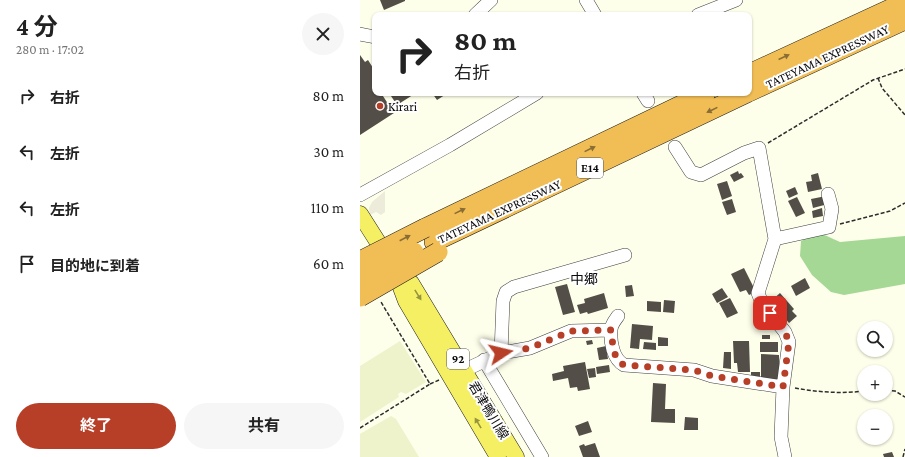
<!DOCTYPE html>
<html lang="ja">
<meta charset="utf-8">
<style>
body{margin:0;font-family:"Crimson Pro","Noto Sans JP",serif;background:#f6f6f6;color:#222;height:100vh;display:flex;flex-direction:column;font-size:15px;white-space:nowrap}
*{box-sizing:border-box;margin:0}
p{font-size:13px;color:#767676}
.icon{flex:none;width:22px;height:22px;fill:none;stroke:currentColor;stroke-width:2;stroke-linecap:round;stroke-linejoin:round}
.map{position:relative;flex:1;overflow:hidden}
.drawer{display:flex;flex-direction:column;background:#fff;width:360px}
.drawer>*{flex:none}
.banner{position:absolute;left:12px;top:12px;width:380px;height:84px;border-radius:8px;box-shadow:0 1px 3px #0004;background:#fff;color:#222;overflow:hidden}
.controls{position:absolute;left:497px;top:321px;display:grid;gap:8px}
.controls a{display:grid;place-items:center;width:36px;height:36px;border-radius:50%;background:#fff;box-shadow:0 1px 3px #0004;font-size:20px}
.pin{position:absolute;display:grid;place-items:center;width:34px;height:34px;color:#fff;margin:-17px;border-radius:8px;box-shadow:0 2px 6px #0006}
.me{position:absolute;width:44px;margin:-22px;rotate:80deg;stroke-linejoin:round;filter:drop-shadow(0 0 3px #0008)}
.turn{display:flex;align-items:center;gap:14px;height:84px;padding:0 16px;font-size:18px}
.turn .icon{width:52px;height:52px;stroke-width:2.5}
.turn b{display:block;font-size:28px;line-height:34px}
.round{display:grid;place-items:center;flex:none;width:42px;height:42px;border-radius:21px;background:#f6f6f6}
.overview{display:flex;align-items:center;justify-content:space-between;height:68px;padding:0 16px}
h1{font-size:24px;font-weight:700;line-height:30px}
.primary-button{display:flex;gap:8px;margin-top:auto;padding:8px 16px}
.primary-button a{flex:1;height:46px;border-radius:24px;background:#b73e27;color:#fff;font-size:16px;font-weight:700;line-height:46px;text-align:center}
.primary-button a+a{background:#f6f6f6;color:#222}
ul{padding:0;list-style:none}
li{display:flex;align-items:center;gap:12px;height:56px;padding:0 16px}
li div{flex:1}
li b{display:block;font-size:15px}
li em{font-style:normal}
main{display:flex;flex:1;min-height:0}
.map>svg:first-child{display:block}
.farmland{fill:#eef3cb}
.forest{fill:#a5d895}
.plaza{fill:#edecda}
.building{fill:#534f48}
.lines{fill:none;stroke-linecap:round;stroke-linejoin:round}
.minor-casing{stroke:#3e3e3e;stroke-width:14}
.major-casing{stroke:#1c1c1c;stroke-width:17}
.highway-casing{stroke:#1c1c1c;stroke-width:20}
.path{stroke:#2d2d2d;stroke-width:1.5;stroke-dasharray:4 2;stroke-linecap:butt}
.minor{stroke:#fff;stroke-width:13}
.major{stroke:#f5f063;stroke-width:16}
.highway{stroke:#f1bd55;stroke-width:19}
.highway-bridge-casing{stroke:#1c1c1c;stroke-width:20;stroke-linecap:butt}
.highway-bridge{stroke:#f1bd55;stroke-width:19}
.oneway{fill:#8a6d34}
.oneway2{fill:#979440}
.route{stroke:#b73e27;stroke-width:7;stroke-dasharray:0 12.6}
.poi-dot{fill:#b73e27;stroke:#fff;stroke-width:1.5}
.labels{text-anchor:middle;stroke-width:4;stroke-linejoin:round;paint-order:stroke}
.shield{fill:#fff;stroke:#545454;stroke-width:1}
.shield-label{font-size:12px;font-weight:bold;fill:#0b0b0b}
.street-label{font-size:13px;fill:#0b0b0b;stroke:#fff}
.poi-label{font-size:13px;fill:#0b0b0b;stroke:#fff;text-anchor:start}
.neighbourhood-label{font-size:14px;fill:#0b0b0b;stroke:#fff}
</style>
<main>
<section class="drawer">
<div class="overview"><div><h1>4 分</h1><p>280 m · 17:02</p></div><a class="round"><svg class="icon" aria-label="close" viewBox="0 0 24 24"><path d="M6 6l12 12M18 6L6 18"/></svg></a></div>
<ul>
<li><svg class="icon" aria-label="right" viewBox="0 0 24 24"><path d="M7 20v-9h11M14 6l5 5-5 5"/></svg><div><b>右折</b></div><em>80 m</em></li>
<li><svg class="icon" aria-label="left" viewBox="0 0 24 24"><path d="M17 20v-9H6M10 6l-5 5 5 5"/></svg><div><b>左折</b></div><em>30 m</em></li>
<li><svg class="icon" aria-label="left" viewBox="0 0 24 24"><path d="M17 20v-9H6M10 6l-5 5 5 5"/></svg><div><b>左折</b></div><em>110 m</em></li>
<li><svg class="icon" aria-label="arrive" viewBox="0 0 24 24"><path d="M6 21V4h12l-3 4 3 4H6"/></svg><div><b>目的地に到着</b></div><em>60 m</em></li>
</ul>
<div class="primary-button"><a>終了</a><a>共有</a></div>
</section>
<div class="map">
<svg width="545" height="457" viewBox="0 0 545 457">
<rect width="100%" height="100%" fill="#feffea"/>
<path class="farmland" d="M 40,341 L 66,382 L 46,394 L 41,392 L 38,394 L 39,397 L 0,422 L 0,366 Z
M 31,416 L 36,419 L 59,457 L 0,457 L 0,434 Z"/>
<path class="forest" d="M 458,232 L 480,242 L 545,236 L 545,284 L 484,295 L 471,292 L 452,275 L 440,256 L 441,241 Z"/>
<path class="plaza" d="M 25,191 L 25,212 L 21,215 L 16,212 L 10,215 L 9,208 L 12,202 Z"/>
<path class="building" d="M 20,0 L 45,0 L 45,1 L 24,10 Z
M 0,55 L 5,62 L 8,60 L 15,71 L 15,93 L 21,93 L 34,113 L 0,135 Z
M 29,93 L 56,93 L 37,105 Z
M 72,93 L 88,93 L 77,100 Z
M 378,171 L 379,174 L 381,173 L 384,177 L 374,182 L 370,175 Z
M 458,173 L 462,189 L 448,192 L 446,182 L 452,181 L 451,175 Z
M 367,181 L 372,196 L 362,200 L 357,184 Z
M 435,187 L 438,194 L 429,198 L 426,191 Z
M 466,196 L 468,204 L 453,208 L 451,199 Z
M 437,197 L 445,213 L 436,217 L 428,201 Z
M 372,199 L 376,212 L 367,215 L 362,202 Z
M 462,208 L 463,216 L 453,218 L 452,211 Z
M 384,268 L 396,292 L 389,295 L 386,290 L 380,292 L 371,274 Z
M 445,278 L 450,288 L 436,296 L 431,286 Z
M 207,284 L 215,312 L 203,315 L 195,287 Z
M 272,285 L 274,296 L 266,297 L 265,286 Z
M 362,288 L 368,297 L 357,303 L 352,294 Z
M 244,293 L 248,308 L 228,314 L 227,312 L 220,314 L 217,305 L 225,303 L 224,299 Z
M 420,293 L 434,309 L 432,311 L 437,316 L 429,323 L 411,301 Z
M 370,298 L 378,313 L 367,318 L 359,303 Z
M 304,300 L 315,301 L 314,313 L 303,312 Z
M 287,301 L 301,302 L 301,312 L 287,311 Z
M 272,324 L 293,326 L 292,340 L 280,339 L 279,349 L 270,348 Z
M 402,335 L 410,335 L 410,339 L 402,339 Z
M 298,337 L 308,338 L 308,346 L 298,346 Z
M 232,340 L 233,344 L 227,345 L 226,341 Z
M 373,341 L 389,341 L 390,372 L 378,372 L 377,363 L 374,363 Z
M 284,342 L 296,343 L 296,350 L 283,349 Z
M 400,342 L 418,342 L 418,352 L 400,352 Z
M 246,346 L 248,359 L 239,360 L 237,348 Z
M 364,352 L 371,352 L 371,369 L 363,368 Z
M 401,354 L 419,355 L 419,380 L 401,379 Z
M 225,362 L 230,389 L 218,391 L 217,387 L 210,388 L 208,378 L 193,381 L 192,374 L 204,371 L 203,366 Z
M 249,365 L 250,372 L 237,374 L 236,367 Z
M 235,368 L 236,377 L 229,378 L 227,369 Z
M 391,372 L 400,372 L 400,378 L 391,378 Z
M 293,383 L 306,384 L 305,409 L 315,409 L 315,423 L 291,422 Z
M 325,417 L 338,418 L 338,430 L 324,430 Z
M 228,421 L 232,432 L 219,436 L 215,426 Z
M 235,443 L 240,457 L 223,457 L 219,446 L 224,444 L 225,446 Z
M 532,452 L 534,457 L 524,457 L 523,454 Z"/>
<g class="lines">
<g class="minor-casing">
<path id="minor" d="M 226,0 L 235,15
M 115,15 L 131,0
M 338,15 L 376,0
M 0,34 L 15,37
M 283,93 L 288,101
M 315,147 L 331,172 L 341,175 L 384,153 L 399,148 L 415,239 L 398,293 L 402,303 L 425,332 L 429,342 L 423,387 L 421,437 L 425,457
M 0,195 L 90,145 L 177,93
M 415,239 L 469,227 L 472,209 L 468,194
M 258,316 C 255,320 251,325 251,330 C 250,342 253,359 264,365 L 334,370 L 352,376 L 423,387
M 141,353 L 143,301 L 146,292 L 154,287 L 265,255
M 124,360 L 182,457
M 105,370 L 141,353 L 170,348 L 211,331 L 251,330"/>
</g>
<g class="major-casing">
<path id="major" d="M 0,214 L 33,266 L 46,301 L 138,457
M 34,267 L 51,283 L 156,457"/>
</g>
<g class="highway-casing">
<path id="highway" d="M 389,74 L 545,2
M 389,92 L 545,20
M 65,228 L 346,93
M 74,242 L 387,93"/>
</g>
<path class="path" d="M 518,78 L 522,88 L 545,115
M 408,143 L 513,80 L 545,69
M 480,224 L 530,211 L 545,203
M 70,384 L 79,380
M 435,388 C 457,392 481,394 504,391
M 526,390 L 535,391 L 545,397
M 0,428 L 70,384 L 21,302
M 543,457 L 545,449"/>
<use href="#minor" class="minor"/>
<use href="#major" class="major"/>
<use href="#highway" class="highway"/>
<g class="highway-bridge-casing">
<path id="highway-bridge" d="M 0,261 L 65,228
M 0,280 L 54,252
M 0,297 L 78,252"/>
</g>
<use href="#highway-bridge" class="highway-bridge"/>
</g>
<defs><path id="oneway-solid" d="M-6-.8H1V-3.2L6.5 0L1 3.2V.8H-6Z"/></defs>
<g class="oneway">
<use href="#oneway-solid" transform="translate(424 57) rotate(-25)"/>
<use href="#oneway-solid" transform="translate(352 110) rotate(154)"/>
<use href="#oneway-solid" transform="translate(230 149) rotate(-26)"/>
<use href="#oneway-solid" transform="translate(100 211) rotate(-26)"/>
<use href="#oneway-solid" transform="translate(45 238) rotate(-27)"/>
</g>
<g class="oneway2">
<use href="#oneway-solid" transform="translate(58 295) rotate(58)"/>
<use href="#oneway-solid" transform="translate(118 423) rotate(-121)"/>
</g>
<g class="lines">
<path class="route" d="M 141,353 L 170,348 L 211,331 L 251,330 C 253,342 252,359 264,365 L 334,370 L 352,376 L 423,387 L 429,342 L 425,332 L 410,313"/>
</g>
<circle class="poi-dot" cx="20" cy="106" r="4"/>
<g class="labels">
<g class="shield">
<rect x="217" y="158" width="26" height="20" rx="3"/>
<rect x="87" y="349" width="22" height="20" rx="3"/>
</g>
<g class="shield-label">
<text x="230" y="172">E14</text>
<text x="98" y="363">92</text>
</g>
<g class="street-label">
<text transform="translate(467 56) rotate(-25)" y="5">TATEYAMA EXPRESSWAY</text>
<text transform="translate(139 211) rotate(-25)" y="5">TATEYAMA EXPRESSWAY</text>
<text transform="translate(129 410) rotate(59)" y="5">君津鴨川線</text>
</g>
<g class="poi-label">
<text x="28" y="111">Kirari</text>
</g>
<g class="neighbourhood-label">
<text x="224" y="284">中郷</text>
</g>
</g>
</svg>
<div class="controls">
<a><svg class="icon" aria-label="search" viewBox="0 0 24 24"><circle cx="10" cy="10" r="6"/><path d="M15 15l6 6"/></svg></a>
<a>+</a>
<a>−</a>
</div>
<div class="pin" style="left:410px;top:313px;background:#d93025"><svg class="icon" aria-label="arrive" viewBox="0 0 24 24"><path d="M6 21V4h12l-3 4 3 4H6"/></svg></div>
<svg class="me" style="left:141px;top:353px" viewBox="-20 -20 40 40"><path d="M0-17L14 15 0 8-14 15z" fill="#b73e27" stroke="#fff" stroke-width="4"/></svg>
<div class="banner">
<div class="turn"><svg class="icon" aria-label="right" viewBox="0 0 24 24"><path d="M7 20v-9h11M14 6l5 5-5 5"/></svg><div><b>80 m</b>右折</div></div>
</div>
</div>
</main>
